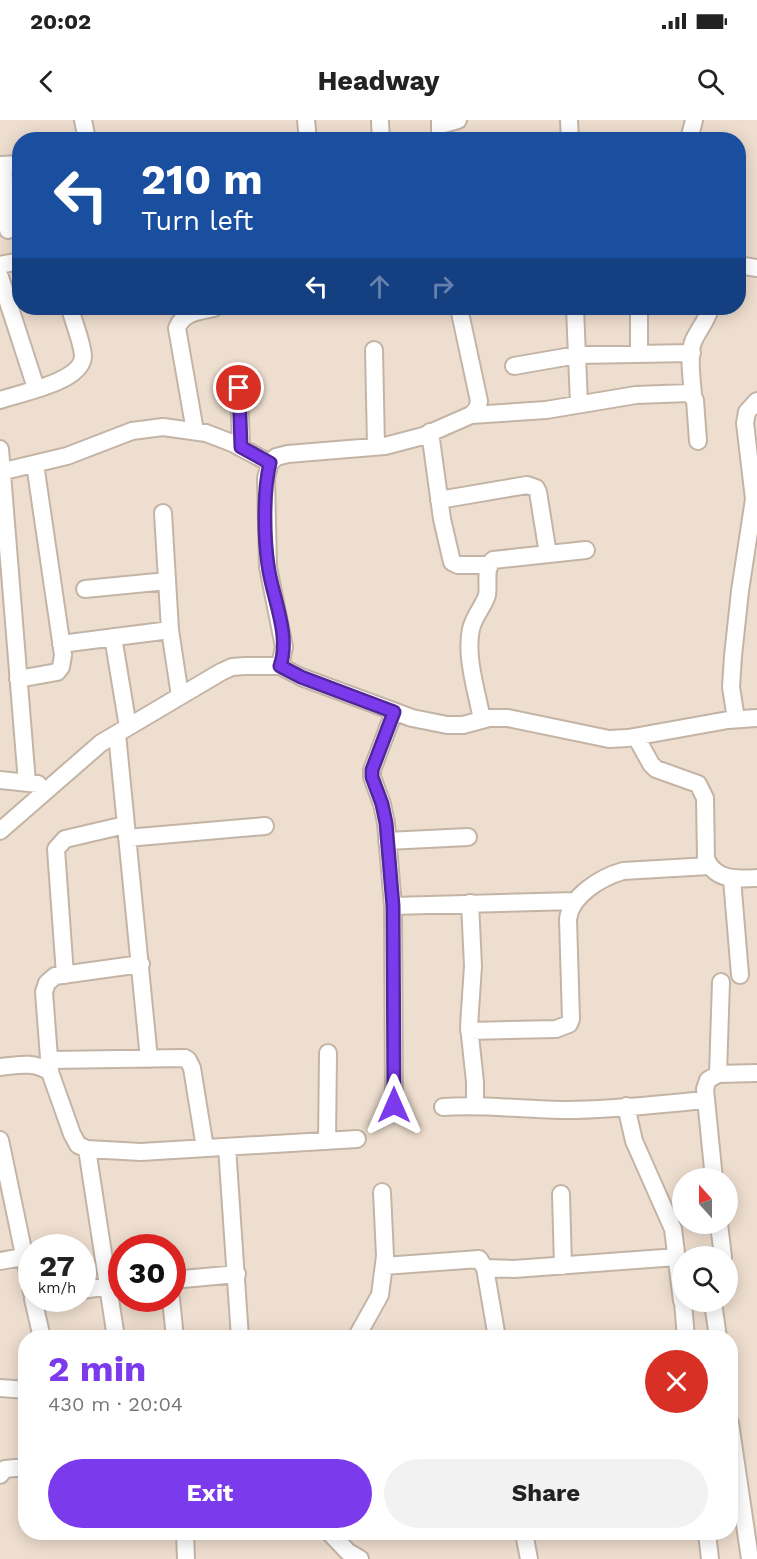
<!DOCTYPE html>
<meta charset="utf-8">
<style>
body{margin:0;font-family:"Work Sans",sans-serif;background:#f2f2f2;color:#222;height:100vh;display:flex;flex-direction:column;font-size:22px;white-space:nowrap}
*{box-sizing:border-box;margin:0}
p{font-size:20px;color:#767676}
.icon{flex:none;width:33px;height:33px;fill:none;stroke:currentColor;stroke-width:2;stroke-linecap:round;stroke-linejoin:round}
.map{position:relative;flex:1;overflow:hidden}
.drawer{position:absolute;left:18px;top:1210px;width:720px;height:210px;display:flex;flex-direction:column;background:#fff;border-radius:24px;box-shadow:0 3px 15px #0003}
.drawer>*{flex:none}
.hud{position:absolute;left:12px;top:12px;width:734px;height:183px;border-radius:24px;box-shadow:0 3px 15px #0003;background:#1a4fa0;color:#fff;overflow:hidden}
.needle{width:39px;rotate:339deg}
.buttons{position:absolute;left:672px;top:1048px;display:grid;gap:12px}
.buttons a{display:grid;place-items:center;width:66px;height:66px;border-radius:50%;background:#fff;box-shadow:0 3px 15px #0003;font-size:30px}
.speed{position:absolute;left:18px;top:1114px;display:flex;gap:12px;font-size:30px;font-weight:700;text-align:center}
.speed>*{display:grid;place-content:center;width:78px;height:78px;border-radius:50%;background:#fff;box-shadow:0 3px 15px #0003;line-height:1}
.speed small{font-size:15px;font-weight:400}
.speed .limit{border:9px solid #d22;background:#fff;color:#111}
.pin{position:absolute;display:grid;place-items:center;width:51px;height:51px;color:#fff;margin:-26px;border:3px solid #fff;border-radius:50%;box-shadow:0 2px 6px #0007}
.me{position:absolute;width:66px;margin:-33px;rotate:0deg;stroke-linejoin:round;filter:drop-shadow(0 0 4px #0008)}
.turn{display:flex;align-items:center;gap:21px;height:126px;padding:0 30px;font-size:27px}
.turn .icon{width:78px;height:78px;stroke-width:2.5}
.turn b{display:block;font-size:42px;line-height:51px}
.lanes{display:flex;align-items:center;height:57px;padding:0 30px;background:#0003;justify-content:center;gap:30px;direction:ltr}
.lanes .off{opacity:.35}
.round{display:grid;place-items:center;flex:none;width:63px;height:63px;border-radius:32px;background:#f2f2f2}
.overview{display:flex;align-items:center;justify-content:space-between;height:102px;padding:0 30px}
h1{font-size:36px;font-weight:700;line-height:45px;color:#7c3aed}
.button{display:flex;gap:12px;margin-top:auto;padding:12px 30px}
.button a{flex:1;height:69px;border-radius:36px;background:#7c3aed;color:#fff;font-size:24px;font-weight:700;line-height:69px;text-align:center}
.button a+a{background:#f2f2f2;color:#222}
.status{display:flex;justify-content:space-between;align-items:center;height:42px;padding:0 30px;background:#fff;direction:ltr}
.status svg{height:16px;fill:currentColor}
header{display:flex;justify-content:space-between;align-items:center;height:78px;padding:0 30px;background:#fff;font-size:27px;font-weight:700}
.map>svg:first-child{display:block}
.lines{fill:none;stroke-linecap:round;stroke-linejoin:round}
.minor-casing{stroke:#c3b4a6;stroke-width:20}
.minor{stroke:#fff;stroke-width:16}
.route-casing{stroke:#51269a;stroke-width:15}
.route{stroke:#7c3aed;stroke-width:10}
</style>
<div class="status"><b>20:02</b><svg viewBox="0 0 49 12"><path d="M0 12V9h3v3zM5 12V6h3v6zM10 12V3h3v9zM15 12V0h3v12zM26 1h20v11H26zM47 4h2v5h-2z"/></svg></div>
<header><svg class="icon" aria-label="back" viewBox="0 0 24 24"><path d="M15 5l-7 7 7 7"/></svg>Headway<svg class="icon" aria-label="search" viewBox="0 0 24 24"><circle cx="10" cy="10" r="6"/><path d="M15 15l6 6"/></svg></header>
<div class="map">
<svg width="757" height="1439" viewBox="0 0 757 1439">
<rect width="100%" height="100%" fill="#eedecf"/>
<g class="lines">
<g class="minor-casing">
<path id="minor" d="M 83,0 L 87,20
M 306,0 L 308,20
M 569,0 L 570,20
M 380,2 L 381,20
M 440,5 L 458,0
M 440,20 L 440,0
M 689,20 L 694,0
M 0,45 L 20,44
M 3,45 L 8,110
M 0,145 L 20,141
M 738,145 L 757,148
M 0,157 L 36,268
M 575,188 L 579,284
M 374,230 L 376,326
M 639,234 L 639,188
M 514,246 L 577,235 L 692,233
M 239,268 L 241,327
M 693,275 C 692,259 688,237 693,222 C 698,210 707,201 710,188
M 0,280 C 20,273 81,262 83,237 C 83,224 73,201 70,188
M 471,295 L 546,290 L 636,275 L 689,273 L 695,280 L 698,321
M 195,311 L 177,208 C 183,192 200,191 214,188
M 430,312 L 442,399 L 452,442 L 458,445 L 489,445
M 0,329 L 27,663
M 0,352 L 67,336 L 132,311 L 163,307 L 206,313 L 232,323 L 270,343
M 439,380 L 527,365 L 536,368 L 538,372 L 548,434
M 163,393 L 170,510 L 180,576
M 85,469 L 167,461
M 113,517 L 128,607
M 61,524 L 170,510
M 280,546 L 284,527 L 268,447 L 266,358 L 270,343 L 276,337 L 288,334 L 385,326 L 423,316 L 471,295 L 477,289 L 479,281 L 459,188
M 18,559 L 57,552 L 61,547 L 63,535 L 35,344
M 736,599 L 731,567 L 733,536 L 740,471 L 754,379 L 745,303 L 747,292 L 757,281
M 482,600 C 477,572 465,537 471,509 C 474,496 485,484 487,475 C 489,464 484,449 493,440 L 586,430
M 117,614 L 149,939
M 636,617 L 651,644 L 656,649 L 698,664 L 705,678 L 706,739 C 716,761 736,759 757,758
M 0,660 L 38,664
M 0,711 L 101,623 L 221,552 L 232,547 L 245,546 L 280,546 L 301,557 L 412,598 L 447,605 L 463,605 L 489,598 L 508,598 L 609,619 L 628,618 L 728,600 L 757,598
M 127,718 L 265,706
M 387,721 L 468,717
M 732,759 L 740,855
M 470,783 L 473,846 L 469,906 L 475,962 L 475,985
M 393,786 L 576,781
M 65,855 L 56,729 L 65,719 L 125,705
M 469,911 L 556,909 L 569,904 L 571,899 L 568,799 C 571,775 602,757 623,751 L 709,746
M 50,940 L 185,938 L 188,940 L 192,948 L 205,1028
M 0,947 C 18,945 34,941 50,952 L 72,1014 L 78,1025 L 87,1029 L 141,1032 L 357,1019
M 50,951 L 44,872 L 47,863 L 55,856 L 141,844
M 718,954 L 721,862
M 394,985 L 393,786 L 386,703 L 382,684 L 372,657 L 372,650 L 394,592
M 626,986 L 634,1021 L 673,1109 L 682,1181
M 443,987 C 485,984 526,990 568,990 C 614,990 660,984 706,980
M 0,1020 L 32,1173
M 327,1021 L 328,933
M 227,1027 L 240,1218
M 87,1029 L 116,1218
M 714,1059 L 705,969 L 708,960 L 718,954 L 757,953
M 561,1074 L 563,1146
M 719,1104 L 723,1137
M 0,1141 L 23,1137
M 384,1146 L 479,1139 L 485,1148 L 497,1218
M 485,1148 L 514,1149 L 677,1137
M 172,1160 L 237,1154
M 82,1170 L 122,1164
M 33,1179 L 42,1218
M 171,1179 L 175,1218
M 683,1182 L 686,1218
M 713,1182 L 718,1218
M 356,1218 L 380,1175 L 385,1136 L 382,1072
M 0,1268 L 26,1270
M 730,1303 L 750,1439
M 0,1355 L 5,1349 L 26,1347
M 185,1413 L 186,1439
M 330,1413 L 348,1432 L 360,1439
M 524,1413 L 529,1439
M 707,1413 L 710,1439"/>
</g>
<use href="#minor" class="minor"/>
</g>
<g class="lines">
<g class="route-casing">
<path id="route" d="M 239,268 L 241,327 L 270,343 C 263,371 264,417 268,445 C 272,477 291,514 280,546 L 301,557 L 394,592 L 372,650 L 372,657 L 382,684 L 386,703 L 393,786 L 394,985"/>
</g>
<use href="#route" class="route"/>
</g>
</svg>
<div class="buttons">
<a><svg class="needle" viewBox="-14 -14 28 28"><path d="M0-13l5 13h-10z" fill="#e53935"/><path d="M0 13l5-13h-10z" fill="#767676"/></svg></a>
<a><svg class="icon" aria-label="search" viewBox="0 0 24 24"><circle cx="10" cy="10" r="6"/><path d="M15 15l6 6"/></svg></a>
</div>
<div class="speed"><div>27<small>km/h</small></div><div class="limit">30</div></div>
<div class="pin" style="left:239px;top:268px;background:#d93025"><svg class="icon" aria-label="arrive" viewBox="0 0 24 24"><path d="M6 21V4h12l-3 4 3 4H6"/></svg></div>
<svg class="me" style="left:394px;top:985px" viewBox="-20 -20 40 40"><path d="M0-17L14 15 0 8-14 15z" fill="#7c3aed" stroke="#fff" stroke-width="4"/></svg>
<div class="hud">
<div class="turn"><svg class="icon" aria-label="left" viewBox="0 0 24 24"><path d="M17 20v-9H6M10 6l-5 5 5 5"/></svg><div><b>210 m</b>Turn left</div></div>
<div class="lanes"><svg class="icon" aria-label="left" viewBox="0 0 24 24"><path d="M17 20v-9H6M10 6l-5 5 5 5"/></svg><svg class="icon off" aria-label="ahead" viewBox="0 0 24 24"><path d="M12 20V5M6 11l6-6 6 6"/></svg><svg class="icon off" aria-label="right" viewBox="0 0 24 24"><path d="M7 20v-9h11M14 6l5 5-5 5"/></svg></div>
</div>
<section class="drawer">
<div class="overview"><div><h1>2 min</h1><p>430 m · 20:04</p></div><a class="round" style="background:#d93025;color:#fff"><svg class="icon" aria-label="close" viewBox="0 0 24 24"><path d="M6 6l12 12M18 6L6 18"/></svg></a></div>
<div class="button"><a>Exit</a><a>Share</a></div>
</section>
</div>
